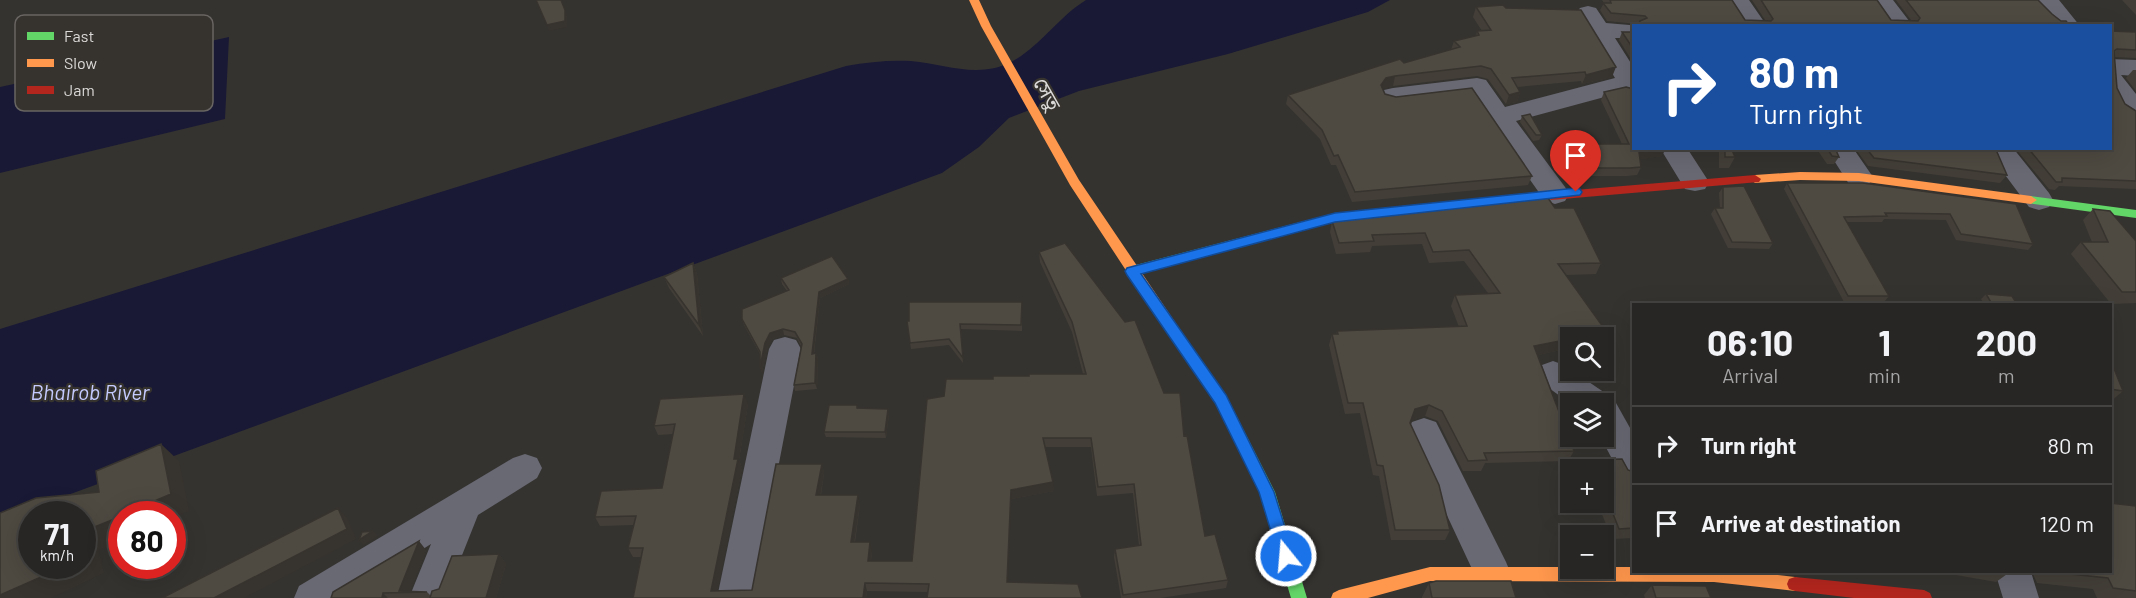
<!DOCTYPE html>
<meta charset="utf-8">
<style>
body{margin:0;font-family:Barlow,"Noto Sans Bengali",sans-serif;background:#343231;color:#f1f3f6;height:100vh;display:flex;flex-direction:column;font-size:22px;white-space:nowrap}
*{box-sizing:border-box;margin:0}
p{font-size:20px;color:#a5a5a6}
.icon{flex:none;width:33px;height:33px;fill:none;stroke:currentColor;stroke-width:2;stroke-linecap:round;stroke-linejoin:round}
.map{position:relative;flex:1;overflow:hidden}
.details{position:absolute;left:1632px;top:303px;width:480px;height:270px;display:flex;flex-direction:column;background:#282624;border-radius:0px;box-shadow:0 6px 24px #0002,0 0 0 2px #444341}
.details>*{flex:none}
.guide{position:absolute;left:1632px;top:24px;width:480px;height:126px;border-radius:0px;box-shadow:0 6px 24px #0002,0 0 0 2px #444341;background:#1a4fa0;color:#fff;overflow:hidden}
.fabs{position:absolute;left:1560px;top:327px;display:grid;gap:12px}
.fabs a{display:grid;place-items:center;width:54px;height:54px;border-radius:0px;background:#282624;box-shadow:0 6px 24px #0002,0 0 0 2px #444341;font-size:30px}
.speed{position:absolute;left:18px;top:501px;display:flex;gap:12px;font-size:30px;font-weight:700;text-align:center}
.speed>*{display:grid;place-content:center;width:78px;height:78px;border-radius:50%;background:#282624;box-shadow:0 6px 24px #0002,0 0 0 2px #444341;line-height:1}
.speed small{font-size:15px;font-weight:400}
.speed .limit{border:9px solid #d22;background:#fff;color:#111}
.pin{position:absolute;display:grid;place-items:center;width:51px;height:51px;color:#fff;margin:-62px -26px;border-radius:50% 50% 50% 0;rotate:-45deg;box-shadow:0 0 6px #0007}
.pin .icon{rotate:45deg}
.me{position:absolute;width:66px;margin:-33px;rotate:343deg;stroke-linejoin:round;filter:drop-shadow(0 0 4px #0008)}
.turn{display:flex;align-items:center;gap:21px;height:126px;padding:0 18px;font-size:27px}
.turn .icon{width:78px;height:78px;stroke-width:2.5}
.turn b{display:block;font-size:42px;line-height:51px}
.eta{display:flex;justify-content:space-evenly;align-items:center;height:102px;text-align:center}
.eta b{font-size:36px;font-weight:700;line-height:42px}
ul{padding:0;list-style:none}
li{display:flex;align-items:center;gap:18px;height:78px;padding:0 18px;border-top:2px solid #444341}
li div{flex:1}
li b{display:block;font-size:22px}
li em{font-style:normal}
.map>svg:first-child{display:block}
.water{fill:#191935}
.lines{fill:none;stroke-linecap:round;stroke-linejoin:round}
.street{fill:#696974;fill-rule:evenodd}
.fast{fill:#63d668;fill-rule:evenodd}
.slow{fill:#ff974d;fill-rule:evenodd}
.jam{fill:#b3261e;fill-rule:evenodd}
.wall{fill:#433f38}
.shaded-wall{fill:#37332e}
.building{fill:#4e4941;stroke:#37332e;stroke-width:1.5}
.route{fill:#1a73e8;stroke:#114b97;stroke-width:1.5}
.labels{text-anchor:middle;stroke-width:4.5;stroke-linejoin:round;paint-order:stroke}
.street-label{font-size:20px;fill:#dcdad8;stroke:#36332f}
.water-label{font-size:21px;font-style:italic;fill:#c6cbff;stroke:#36332f}
.key{fill:#36332f;stroke:#686562;stroke-width:1.5}
.key-label{font-size:16px;fill:#dcdad8}
</style>
<div class="map">
<svg width="2136" height="598" viewBox="0 0 2136 598">
<rect width="100%" height="100%" fill="#353330"/>
<path class="water" d="M 1086,0 L 1390,0 L 1368,12 L 1228,54 L 1079,91 L 1009,118 L 979,147 L 942,173 L 0,520 L 0,329 L 846,66 C 867,62 890,60 911,61 C 946,64 977,79 1011,62 C 1040,47 1058,17 1086,0 Z
M 229,37 L 225,119 L 0,173 L 0,87 Z"/>
<g class="lines">
<path class="street" d="M 1725,0 L 1749,0 L 1767,26 L 1743,26 Z
M 1869,0 L 1893,0 L 1913,26 L 1888,26 Z
M 2035,0 L 2059,0 L 2080,26 L 2055,26 Z
M 1588,6 L 1596,8 L 1606,23 L 1641,26 L 1634,26 L 1634,38 L 1615,38 L 1634,68 L 1634,97 L 1625,95 L 1623,92 L 1516,121 L 1565,187 L 1569,194 L 1565,201 L 1555,204 L 1545,201 L 1470,95 L 1393,104 L 1384,102 L 1380,96 L 1384,90 L 1393,88 L 1477,78 L 1486,80 L 1505,107 L 1615,78 L 1576,13 L 1580,8 Z
M 2110,59 L 2136,60 L 2136,76 L 2121,75 L 2136,94 L 2136,120 C 2108,113 2110,83 2110,59 Z
M 1660,148 L 1687,148 L 1709,182 L 1705,189 L 1695,191 L 1685,189 Z
M 1826,148 L 1853,148 L 1873,177 L 1869,184 L 1859,186 L 1849,184 Z
M 1985,148 L 2013,148 L 2049,193 L 2053,200 L 2049,207 L 2039,210 L 2029,207 Z
M 785,337 L 796,340 L 801,349 L 753,598 L 717,598 L 769,349 L 774,340 Z
M 1553,361 L 1564,365 L 1608,395 L 1612,401 L 1616,403 L 1634,435 L 1634,482 L 1622,478 L 1600,436 L 1604,436 L 1604,404 L 1571,404 L 1542,383 L 1537,374 L 1542,365 Z
M 1424,418 L 1436,422 L 1506,562 L 1511,574 L 1506,586 L 1493,590 L 1480,586 L 1408,432 L 1412,422 Z
M 525,454 L 537,458 L 542,468 L 537,478 L 478,515 L 445,598 L 409,598 L 431,544 L 344,598 L 294,598 L 299,586 L 513,458 Z
M 1995,572 L 2031,572 L 2039,598 L 2003,598 Z"/>
<path class="fast" d="M 1551,192 L 1557,196 L 1555,199 L 1335,221 L 1132,276 L 1125,271 L 1132,266 L 1335,213 Z
M 2031,196 L 2136,210 L 2136,218 L 2027,203 L 2025,200 Z
M 1172,324 L 1177,325 L 1226,395 L 1275,492 L 1307,598 L 1291,598 L 1259,492 L 1216,403 L 1165,329 L 1167,325 Z"/>
<path class="slow" d="M 969,0 L 979,0 L 991,26 L 1079,180 L 1177,325 L 1179,329 L 1177,333 L 1167,333 L 1070,185 L 981,26 Z
M 1800,172 L 1859,173 L 2031,196 L 2037,200 L 2031,204 L 1859,181 L 1800,180 L 1755,183 L 1749,179 L 1755,175 Z
M 1430,567 L 1634,567 L 1634,572 L 1750,572 L 1795,577 L 1801,579 L 1803,584 L 1801,589 L 1795,591 L 1714,582 L 1430,581 L 1368,598 L 1331,598 L 1333,593 L 1339,590 Z"/>
<path class="jam" d="M 1755,175 L 1761,179 L 1759,182 L 1551,200 L 1545,196 L 1551,192 Z
M 1795,577 L 1924,590 L 1930,593 L 1932,598 L 1854,598 L 1795,591 L 1789,589 L 1787,584 L 1789,579 Z"/>
</g>
<path class="wall" d="M 1602,0 L 1732,0 L 1745,20 L 1765,20 L 1752,0 L 1877,0 L 1891,20 L 1911,20 L 1896,0 L 2038,0 L 2052,14 L 2061,21 L 1637,26 L 1638,24 L 1607,21 L 1600,10 L 1604,3 Z
M 2122,0 L 2136,0 L 2136,15 Z
M 1476,7 L 1506,8 L 1612,77 L 1582,84 L 1581,81 L 1517,87 L 1520,92 L 1517,102 L 1506,104 L 1488,79 L 1477,76 L 1393,86 L 1384,88 L 1382,89 L 1385,94 L 1532,176 L 1528,185 L 1352,202 L 1336,165 L 1331,165 L 1320,139 L 1286,104 L 1288,95 L 1451,50 L 1454,41 L 1476,36 L 1477,31 L 1482,31 L 1473,17 Z
M 2110,31 L 2136,32 L 2136,58 L 2114,57 L 2117,88 L 2125,104 L 2136,111 L 2136,189 L 2059,186 L 2055,190 L 2049,189 L 2015,148 L 2110,148 Z
M 1622,32 L 1634,32 L 1634,64 L 1619,40 Z
M 2133,70 L 2136,70 L 2136,91 L 2126,78 Z
M 1604,92 L 1662,156 L 1640,159 L 1641,167 L 1637,175 L 1626,176 L 1579,176 L 1568,152 L 1571,144 L 1622,144 L 1601,100 Z
M 1522,116 L 1542,135 L 1539,140 L 1533,141 L 1520,122 Z
M 1719,148 L 1731,148 L 1735,157 L 1729,168 L 1719,168 Z
M 1816,148 L 1835,148 L 1839,157 L 1834,164 L 1827,164 Z
M 1855,148 L 1995,148 L 2007,175 L 2000,183 L 1868,166 Z
M 1787,183 L 1863,183 L 2033,244 L 2028,250 L 1956,240 L 1946,220 L 1884,219 L 1882,222 L 1847,222 L 1889,296 L 1884,302 L 1844,302 L 1784,189 Z
M 1723,187 L 1773,243 L 1769,249 L 1728,248 L 1711,214 L 1715,208 L 1720,208 L 1719,193 Z
M 1555,208 L 1601,263 L 1596,274 L 1566,275 L 1606,331 L 1602,338 L 1570,338 L 1570,348 L 1538,355 L 1574,451 L 1568,461 L 1485,463 L 1481,471 L 1463,471 L 1438,421 L 1425,416 L 1411,420 L 1410,423 L 1450,530 L 1445,540 L 1391,540 L 1379,476 L 1373,475 L 1360,413 L 1345,414 L 1329,345 L 1332,334 L 1336,334 L 1337,331 L 1459,327 L 1451,306 L 1455,295 L 1488,293 L 1464,261 L 1429,263 L 1422,244 L 1372,246 L 1370,252 L 1336,254 L 1330,232 L 1332,221 Z
M 2093,209 L 2136,241 L 2136,303 L 2111,304 L 2071,254 L 2081,242 L 2092,242 L 2083,220 Z
M 1039,252 L 1164,393 L 1184,436 L 1205,536 L 1228,580 L 1226,588 L 1160,598 L 1121,598 L 1114,557 L 1115,549 L 1139,545 L 1133,493 L 1097,496 L 1091,447 L 1045,447 L 1054,491 L 1011,499 L 928,592 L 867,591 L 866,598 L 633,598 L 641,557 L 633,557 L 628,548 L 634,525 L 600,526 L 595,517 L 662,488 L 674,434 L 658,435 L 654,426 L 748,404 L 739,460 L 742,468 L 717,591 L 752,590 L 822,464 L 824,473 L 821,495 L 860,504 L 855,542 L 872,551 L 871,561 L 912,561 L 944,396 L 993,379 L 1083,374 L 1072,332 L 1040,262 Z
M 693,263 L 697,274 L 703,336 L 669,288 L 664,277 Z
M 781,278 L 848,279 L 849,284 L 820,298 L 814,354 L 816,353 L 818,359 L 817,389 L 795,391 L 794,385 L 801,346 L 797,338 L 784,335 L 772,339 L 767,349 L 762,372 L 760,367 L 760,354 L 744,325 L 742,319 L 787,291 L 782,284 Z
M 1986,294 L 2017,304 L 1984,304 L 1981,299 Z
M 1022,307 L 1022,331 L 961,329 L 963,363 L 949,345 L 911,349 L 907,321 Z
M 2110,361 L 2123,391 L 2110,402 Z
M 857,405 L 858,408 L 888,409 L 889,414 L 886,438 L 826,437 L 824,432 Z
M 1591,460 L 1634,472 L 1634,538 L 1612,539 L 1597,502 L 1604,502 L 1604,470 L 1585,470 Z
M 2136,506 L 2136,598 L 2097,598 L 2093,589 L 2037,583 L 2032,572 L 2110,572 Z
M 426,550 L 410,591 L 427,592 L 431,596 L 439,589 L 499,554 L 506,564 L 496,598 L 331,598 Z
M 1955,572 L 2010,572 L 1996,582 L 1956,575 Z
M 1429,583 L 1516,598 L 1422,598 L 1422,597 Z
M 1652,585 L 1711,598 L 1645,598 L 1644,595 Z"/>
<path class="shaded-wall" d="M 565,10 L 567,16 L 567,27 L 549,31 L 547,25 Z
M 1616,67 L 1612,77 L 1582,84 L 1586,75 Z
M 1395,76 L 1393,86 L 1384,88 L 1378,95 L 1381,85 L 1386,78 Z
M 1520,92 L 1517,102 L 1506,104 L 1509,95 Z
M 1666,148 L 1662,156 L 1636,160 L 1639,152 Z
M 1694,148 L 1714,148 L 1692,152 Z
M 693,263 L 697,274 L 703,336 L 699,325 Z
M 848,279 L 849,284 L 820,298 L 813,360 L 812,354 L 819,292 Z
M 783,329 L 784,335 L 772,339 L 767,349 L 762,372 L 760,367 L 765,343 L 770,333 Z
M 1606,331 L 1602,338 L 1576,338 Z
M 1570,339 L 1570,348 L 1529,357 L 1534,346 Z
M 816,353 L 818,359 L 817,389 L 815,383 Z
M 744,394 L 748,404 L 739,460 L 742,468 L 716,598 L 711,591 Z
M 1429,405 L 1425,416 L 1411,420 L 1415,409 Z
M 888,409 L 889,414 L 886,438 L 885,432 Z
M 161,444 L 179,461 L 189,511 L 172,518 L 172,514 L 124,514 Z
M 822,464 L 824,473 L 819,504 L 816,495 Z
M 1053,482 L 1054,491 L 1011,499 L 1008,590 L 1007,582 L 1011,490 Z
M 858,495 L 860,504 L 853,551 L 851,542 Z
M 338,508 L 347,518 L 356,539 L 244,598 L 214,598 Z
M 122,516 L 122,541 L 99,550 L 104,573 L 51,598 L 0,598 L 0,595 L 66,566 L 82,566 L 82,532 Z
M 373,531 L 378,536 L 364,545 L 359,540 Z
M 419,541 L 426,550 L 410,592 L 399,591 Z
M 870,542 L 872,551 L 870,569 L 868,561 Z
M 499,554 L 506,564 L 496,598 L 486,598 Z
M 865,583 L 867,591 L 866,598 L 863,598 Z
M 383,593 L 388,598 L 382,598 Z"/>
<path class="building" d="M 536,0 L 561,0 L 565,10 L 565,21 L 547,25 Z
M 1610,0 L 1732,0 L 1745,20 L 1771,21 L 1773,19 L 1761,0 L 1877,0 L 1891,20 L 1918,21 L 1920,18 L 1906,0 L 2038,0 L 2052,14 L 2061,21 L 2066,21 L 2070,26 L 1639,26 L 1640,21 L 1647,18 L 1645,16 L 1611,13 L 1603,3 L 1611,3 Z
M 1503,5 L 1506,8 L 1581,10 L 1616,67 L 1586,75 L 1585,72 L 1512,78 L 1520,92 L 1509,95 L 1491,69 L 1481,66 L 1395,76 L 1386,78 L 1381,85 L 1385,94 L 1396,97 L 1472,88 L 1532,176 L 1355,192 L 1338,155 L 1334,156 L 1322,130 L 1288,95 L 1400,59 L 1404,63 L 1460,47 L 1454,41 L 1479,35 L 1477,31 L 1491,30 L 1476,7 Z
M 2110,31 L 2136,32 L 2136,50 L 2117,49 L 2114,51 L 2117,88 L 2125,104 L 2136,111 L 2136,181 L 2062,178 L 2062,182 L 2056,182 L 2028,148 L 2110,148 Z
M 1622,32 L 1634,32 L 1634,50 Z
M 1626,87 L 1634,89 L 1634,148 L 1665,148 L 1639,152 L 1641,167 L 1630,168 L 1582,168 L 1571,144 L 1629,144 L 1604,92 Z
M 1530,114 L 1542,135 L 1536,135 L 1522,116 Z
M 1725,148 L 1731,148 L 1735,157 L 1725,157 Z
M 1827,148 L 1835,148 L 1839,157 L 1832,156 Z
M 1866,148 L 1995,148 L 1997,152 L 2007,175 L 1874,158 Z
M 1787,183 L 1863,183 L 2016,204 L 2033,244 L 1961,234 L 1950,214 L 1885,213 L 1887,216 L 1844,217 L 1889,296 L 1848,296 Z
M 1744,186 L 1773,243 L 1732,242 L 1715,208 L 1723,208 L 1723,187 Z
M 1548,198 L 1555,208 L 1574,208 L 1601,263 L 1558,264 L 1606,331 L 1576,338 L 1570,338 L 1570,339 L 1534,346 L 1574,451 L 1484,453 L 1487,460 L 1468,461 L 1442,411 L 1429,405 L 1415,409 L 1410,423 L 1439,485 L 1450,530 L 1395,530 L 1383,466 L 1377,465 L 1363,403 L 1348,403 L 1332,334 L 1338,334 L 1337,331 L 1467,326 L 1455,295 L 1500,293 L 1469,250 L 1433,252 L 1425,233 L 1372,235 L 1374,241 L 1339,243 L 1332,221 Z
M 2093,209 L 2110,211 L 2136,241 L 2136,292 L 2122,292 L 2081,242 L 2108,242 Z
M 1065,243 L 1125,322 L 1135,320 L 1164,393 L 1180,393 L 1184,436 L 1187,435 L 1205,536 L 1215,534 L 1228,580 L 1123,595 L 1115,549 L 1141,545 L 1134,484 L 1098,487 L 1091,438 L 1043,438 L 1053,482 L 1011,490 L 1007,582 L 1078,584 L 1082,598 L 927,598 L 929,584 L 865,583 L 863,598 L 633,598 L 643,548 L 628,548 L 636,516 L 595,517 L 601,491 L 662,488 L 675,424 L 654,426 L 660,399 L 744,394 L 734,459 L 738,459 L 711,591 L 752,590 L 776,464 L 822,464 L 816,495 L 858,495 L 851,542 L 870,542 L 868,561 L 912,561 L 927,399 L 944,396 L 946,379 L 993,379 L 993,376 L 1029,376 L 1029,374 L 1086,374 L 1072,322 L 1039,252 Z
M 832,256 L 848,279 L 819,292 L 812,354 L 816,353 L 815,383 L 794,385 L 802,344 L 795,332 L 783,329 L 770,333 L 765,343 L 760,367 L 760,352 L 742,319 L 742,309 L 789,290 L 781,278 Z
M 693,263 L 699,325 L 664,277 Z
M 1986,294 L 2012,296 L 2017,304 L 1992,304 Z
M 909,302 L 1022,302 L 1021,325 L 960,324 L 963,358 L 949,339 L 910,343 L 907,321 L 909,321 Z
M 2110,361 L 2111,361 L 2123,391 L 2110,389 Z
M 829,405 L 857,405 L 857,408 L 888,409 L 885,432 L 824,432 Z
M 161,444 L 171,494 L 124,514 L 122,514 L 122,516 L 82,532 L 82,514 L 32,514 L 32,566 L 66,566 L 0,595 L 0,513 L 36,498 L 99,492 L 96,471 Z
M 1622,459 L 1628,470 L 1634,472 L 1634,528 L 1619,529 L 1604,491 L 1604,470 L 1595,470 L 1591,460 Z
M 2110,503 L 2136,506 L 2136,591 L 2113,588 L 2108,578 L 2051,572 L 2110,572 Z
M 338,508 L 347,529 L 214,598 L 162,598 Z
M 373,531 L 359,540 L 362,532 Z
M 419,541 L 399,591 L 427,592 L 383,593 L 382,598 L 331,598 L 333,592 Z
M 499,554 L 486,598 L 430,598 L 432,591 L 439,589 L 452,556 Z
M 1436,581 L 1511,581 L 1516,598 L 1432,598 L 1429,583 Z
M 1652,585 L 1706,586 L 1711,598 L 1656,598 Z"/>
<path class="route" d="M 1576,188 L 1580,189 L 1582,192 L 1580,195 L 1335,222 L 1141,274 L 1226,395 L 1274,492 L 1294,556 L 1292,561 L 1286,563 L 1280,561 L 1259,492 L 1215,403 L 1127,275 L 1125,271 L 1127,268 L 1335,213 Z"/>
<g class="labels">
<g class="street-label">
<text transform="translate(1047 94) rotate(60)" y="7">সেতু</text>
</g>
<g class="water-label">
<text x="90" y="400">Bhairob River</text>
</g>
</g>
<rect x="15" y="15" width="198" height="96" rx="9" class="key"/>
<rect x="27" y="32" width="27" height="8" fill="#63d668"/>
<rect x="27" y="59" width="27" height="8" fill="#ff974d"/>
<rect x="27" y="86" width="27" height="8" fill="#b3261e"/>
<g class="key-label">
<text x="64" y="42">Fast</text>
<text x="64" y="69">Slow</text>
<text x="64" y="96">Jam</text>
</g>
</svg>
<div class="fabs">
<a><svg class="icon" aria-label="search" viewBox="0 0 24 24"><circle cx="10" cy="10" r="6"/><path d="M15 15l6 6"/></svg></a>
<a><svg class="icon" aria-label="layers" viewBox="0 0 24 24"><path d="M12 4l9 5-9 5-9-5zM3 14l9 5 9-5"/></svg></a>
<a>+</a>
<a>−</a>
</div>
<div class="speed"><div>71<small>km/h</small></div><div class="limit">80</div></div>
<div class="pin" style="left:1576px;top:192px;background:#d93025"><svg class="icon" aria-label="arrive" viewBox="0 0 24 24"><path d="M6 21V4h12l-3 4 3 4H6"/></svg></div>
<svg class="me" style="left:1286px;top:556px" viewBox="-20 -20 40 40"><circle r="17" fill="#1a73e8" stroke="#fff" stroke-width="3"/><path d="M0-11L8 9 0 5-8 9z" fill="#fff"/></svg>
<div class="guide">
<div class="turn"><svg class="icon" aria-label="right" viewBox="0 0 24 24"><path d="M7 20v-9h11M14 6l5 5-5 5"/></svg><div><b>80 m</b>Turn right</div></div>
</div>
<section class="details">
<div class="eta">
<div><b>06:10</b><p>Arrival</p></div>
<div><b>1</b><p>min</p></div>
<div><b>200</b><p>m</p></div>
</div>
<ul>
<li><svg class="icon" aria-label="right" viewBox="0 0 24 24"><path d="M7 20v-9h11M14 6l5 5-5 5"/></svg><div><b>Turn right</b></div><em>80 m</em></li>
<li><svg class="icon" aria-label="arrive" viewBox="0 0 24 24"><path d="M6 21V4h12l-3 4 3 4H6"/></svg><div><b>Arrive at destination</b></div><em>120 m</em></li>
</ul>
</section>
</div>
